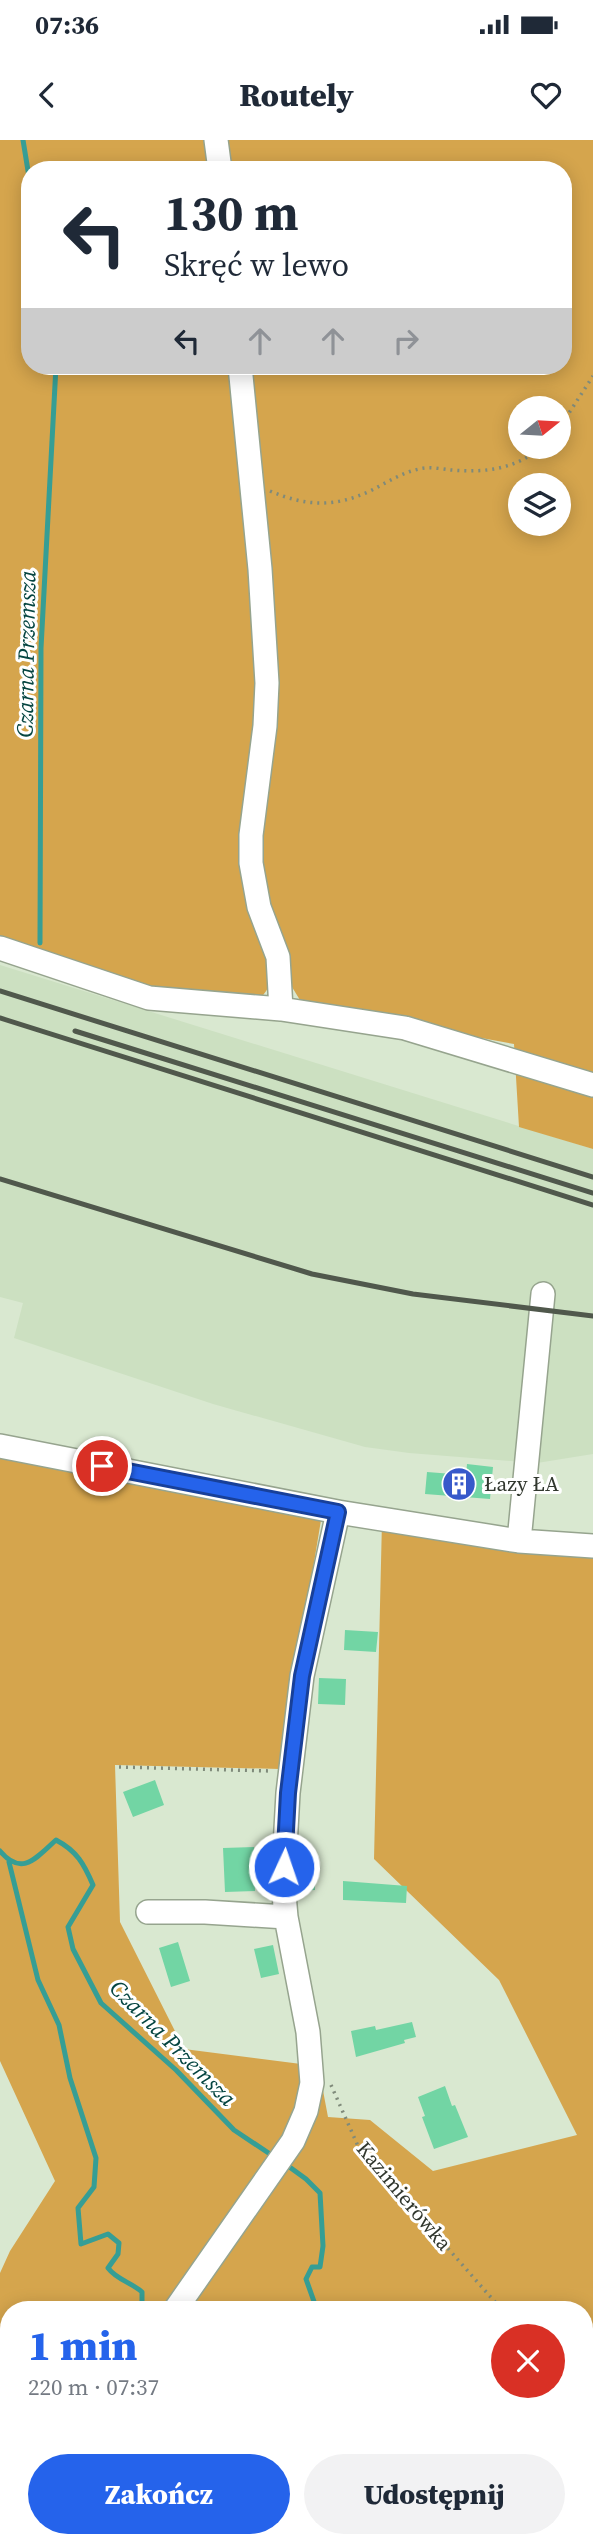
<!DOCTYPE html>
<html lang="pl">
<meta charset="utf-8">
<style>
body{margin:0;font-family:"Source Serif 4",serif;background:#f2f2f3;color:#1f2937;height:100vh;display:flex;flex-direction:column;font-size:26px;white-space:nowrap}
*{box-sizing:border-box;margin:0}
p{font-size:23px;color:#747a83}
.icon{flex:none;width:38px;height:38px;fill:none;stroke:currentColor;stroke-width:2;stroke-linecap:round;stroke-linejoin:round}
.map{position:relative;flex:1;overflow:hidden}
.panel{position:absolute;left:0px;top:2161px;width:593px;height:247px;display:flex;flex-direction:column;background:#fff;border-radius:28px 28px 0 0;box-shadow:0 4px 18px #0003}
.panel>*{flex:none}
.hud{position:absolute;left:21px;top:21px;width:551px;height:214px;border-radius:28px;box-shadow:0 4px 18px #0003;background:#fff;color:#1f2937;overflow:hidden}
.needle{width:46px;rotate:72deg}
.fabs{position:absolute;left:508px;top:256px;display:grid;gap:14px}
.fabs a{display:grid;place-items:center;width:63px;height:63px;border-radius:50%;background:#fff;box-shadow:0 4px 18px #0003;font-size:35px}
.pin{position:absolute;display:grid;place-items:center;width:60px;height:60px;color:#fff;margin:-30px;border:4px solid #fff;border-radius:50%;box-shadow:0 2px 7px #0007}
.me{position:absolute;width:77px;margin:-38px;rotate:3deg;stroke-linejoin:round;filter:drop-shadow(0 0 5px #0008)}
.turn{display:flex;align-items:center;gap:24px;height:147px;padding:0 28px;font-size:32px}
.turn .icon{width:91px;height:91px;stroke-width:2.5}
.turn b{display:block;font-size:49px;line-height:60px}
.lanes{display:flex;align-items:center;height:66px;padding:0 28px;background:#0003;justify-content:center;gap:35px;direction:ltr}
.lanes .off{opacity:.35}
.round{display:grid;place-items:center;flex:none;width:74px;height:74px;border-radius:37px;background:#f2f2f3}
.headline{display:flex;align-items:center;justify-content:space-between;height:119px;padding:0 28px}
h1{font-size:42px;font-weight:800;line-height:52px;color:#2563eb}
.cta{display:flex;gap:14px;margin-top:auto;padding:14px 28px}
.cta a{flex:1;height:80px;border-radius:42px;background:#2563eb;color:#fff;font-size:28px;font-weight:800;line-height:80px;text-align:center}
.cta a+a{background:#f2f2f3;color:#1f2937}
.status{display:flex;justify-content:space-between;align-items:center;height:49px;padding:0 35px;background:#fff;direction:ltr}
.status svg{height:19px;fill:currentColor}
header{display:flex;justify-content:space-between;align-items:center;height:91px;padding:0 28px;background:#fff;font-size:32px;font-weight:800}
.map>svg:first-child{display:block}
.built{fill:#cce0c1}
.forest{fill:#d5a54d;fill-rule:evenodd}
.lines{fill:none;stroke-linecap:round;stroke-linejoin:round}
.stream{stroke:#369e95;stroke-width:5}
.building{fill:#72d5a4}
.minor-casing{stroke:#96a48e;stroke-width:26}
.path{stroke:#7f8a7a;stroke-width:3.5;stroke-dasharray:2 5;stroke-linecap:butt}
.minor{stroke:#fff;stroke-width:23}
.rail{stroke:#50584c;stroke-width:5}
.route-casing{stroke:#184099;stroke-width:18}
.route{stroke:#2563eb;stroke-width:12}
.labels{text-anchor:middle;stroke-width:6;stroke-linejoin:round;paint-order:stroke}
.poi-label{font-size:21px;fill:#31372e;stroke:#fff;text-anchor:start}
.street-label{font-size:21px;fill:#31372e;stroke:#fff}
.water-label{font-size:23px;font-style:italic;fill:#054541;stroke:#fff}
</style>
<div class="status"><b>07:36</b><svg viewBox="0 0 49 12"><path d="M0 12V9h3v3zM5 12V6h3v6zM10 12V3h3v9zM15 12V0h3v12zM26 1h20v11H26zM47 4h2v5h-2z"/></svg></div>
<header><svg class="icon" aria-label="back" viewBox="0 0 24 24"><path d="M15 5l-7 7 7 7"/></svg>Routely<svg class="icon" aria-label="heart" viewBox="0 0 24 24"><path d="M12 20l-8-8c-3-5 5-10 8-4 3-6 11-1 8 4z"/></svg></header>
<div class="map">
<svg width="593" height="2407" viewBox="0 0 593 2407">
<rect width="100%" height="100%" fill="#d9e8d0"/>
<path class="built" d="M 0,825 L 593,1009 L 593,1314 L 537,1323 L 409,1313 L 365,1307 L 213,1264 L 14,1198 L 23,1163 L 0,1157 Z"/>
<path class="forest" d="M 0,0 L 209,0 L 212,30 L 30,30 L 30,226 L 233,226 L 260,504 L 252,633 L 272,826 C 271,841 270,850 258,860 L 147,867 L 0,814 Z
M 226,0 L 593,0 L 593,1009 L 519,987 L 514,904 L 303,865 L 292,847 L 280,810 L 258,713 L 271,605 L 249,226 L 564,226 L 564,30 L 230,30 ZM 520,268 L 558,268 L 558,306 L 520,306 ZM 520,345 L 558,345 L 558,383 L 520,383 Z
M 0,1316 L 322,1374 L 280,1629 L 115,1625 L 120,1782 L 184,1909 L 301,1924 L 321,1940 L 328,1977 L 370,1980 L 433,2031 L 577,1995 L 499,1840 L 374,1719 L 382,1381 L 593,1410 L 593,2407 L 58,2407 L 56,2399 L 584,2399 L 584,2170 L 9,2170 L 9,2257 L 0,2238 L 0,2133 L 10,2111 L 55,2041 L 0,1921 Z"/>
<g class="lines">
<path class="stream" d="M 23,0 L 30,43
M 40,803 L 41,508 L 56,226
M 0,1711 C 22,1737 36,1718 56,1700 C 77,1711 84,1724 93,1745 L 68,1787 L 73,1809 L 101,1863 L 176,1930 L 234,1990 L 276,2018
M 9,1722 L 38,1840 L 59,1885 L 70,1938 L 96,2018 L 94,2047 L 78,2068 L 81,2104 L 108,2094 L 119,2103 L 118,2114 L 108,2128 C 117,2140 131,2142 142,2152 L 142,2170
M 284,2023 L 306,2039 L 320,2053 L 323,2106 L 320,2127 L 312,2127 L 306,2139 L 317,2170
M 163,2399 L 165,2407
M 393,2399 L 396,2407"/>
</g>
<path class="building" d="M 467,1324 L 493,1327 L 490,1359 L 425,1354 L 427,1332 L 466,1335 Z
M 345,1490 L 378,1492 L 376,1512 L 344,1510 Z
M 319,1538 L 346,1539 L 345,1565 L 318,1564 Z
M 155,1640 L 164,1665 L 133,1677 L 123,1652 Z
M 254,1707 L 255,1751 L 225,1752 L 223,1708 Z
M 314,1733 L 315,1750 L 299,1751 L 298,1734 Z
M 343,1741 L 407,1746 L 406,1763 L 343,1760 Z
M 178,1802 L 190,1841 L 171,1847 L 159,1808 Z
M 273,1805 L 279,1834 L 261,1838 L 254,1809 Z
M 412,1882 L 416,1897 L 404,1900 L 405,1903 L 356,1917 L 351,1891 L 375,1886 L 376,1890 Z
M 445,1946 L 452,1966 L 455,1965 L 468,1997 L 434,2009 L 422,1977 L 425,1976 L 418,1957 Z"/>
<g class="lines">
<g class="minor-casing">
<path id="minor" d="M 216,0 L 220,30
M 240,226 L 260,429 L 267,543 L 265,586 L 251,695 L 251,723 L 259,767 L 278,817 L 281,869
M 0,808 L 149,858 L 281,869 L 405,888 L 593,945
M 0,1306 L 338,1372 L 519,1401 L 593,1406
M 519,1401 L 543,1154
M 148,1772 L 205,1772 L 286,1777
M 175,2170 L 293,2001 L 306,1971 L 312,1943 L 308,1892 L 286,1777 L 283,1743 L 288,1653 L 302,1536 L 338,1372
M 0,2230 L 9,2230
M 0,2280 L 9,2297
M 36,2399 L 38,2407"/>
</g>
<path class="path" d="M 558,290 L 593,236
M 270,351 C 305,366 334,368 370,351 C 386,343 401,333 419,329 C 429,326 441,329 451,330 C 486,333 516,329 543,306
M 119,1627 L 271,1631
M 331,1945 L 358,2006 L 502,2170
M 584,2263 L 593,2272"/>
<use href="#minor" class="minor"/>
<path class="rail" d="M 0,851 L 593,1037
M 0,878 L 593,1065
M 75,891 L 593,1053
M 0,1039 L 312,1134 L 413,1154 L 593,1176"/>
</g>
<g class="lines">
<g class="route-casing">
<path id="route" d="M 102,1326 L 338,1372 L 302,1536 L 288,1653 L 284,1727"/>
</g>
<use href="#route" class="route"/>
</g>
<defs>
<g id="building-disc" transform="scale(1.75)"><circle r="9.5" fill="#3759ca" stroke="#fff"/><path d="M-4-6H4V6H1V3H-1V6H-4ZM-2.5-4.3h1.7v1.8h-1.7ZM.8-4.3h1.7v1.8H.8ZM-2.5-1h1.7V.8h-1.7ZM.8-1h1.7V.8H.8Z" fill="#fff"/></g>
</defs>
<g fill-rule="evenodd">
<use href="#building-disc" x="459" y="1344"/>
</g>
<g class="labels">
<g class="poi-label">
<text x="484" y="1351">Łazy ŁA</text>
</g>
<g class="street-label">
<text transform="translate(404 2056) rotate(50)" y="7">Kazimierówka</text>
</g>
<g class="water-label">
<text transform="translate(26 514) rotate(-89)" y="8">Czarna Przemsza</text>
<text transform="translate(173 1903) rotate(45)" y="8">Czarna Przemsza</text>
</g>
</g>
</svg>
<div class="fabs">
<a><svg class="needle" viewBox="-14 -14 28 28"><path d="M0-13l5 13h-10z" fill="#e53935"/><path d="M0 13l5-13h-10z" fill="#747a83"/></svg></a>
<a><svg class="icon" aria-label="layers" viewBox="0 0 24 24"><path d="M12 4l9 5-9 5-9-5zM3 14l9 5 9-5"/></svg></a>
</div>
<div class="pin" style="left:102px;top:1326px;background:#d93025"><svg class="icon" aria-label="arrive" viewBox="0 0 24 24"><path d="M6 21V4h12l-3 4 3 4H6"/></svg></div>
<svg class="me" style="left:284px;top:1727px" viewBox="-20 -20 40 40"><circle r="17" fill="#2563eb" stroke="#fff" stroke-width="3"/><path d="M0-11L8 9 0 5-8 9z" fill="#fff"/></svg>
<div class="hud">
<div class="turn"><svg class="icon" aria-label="left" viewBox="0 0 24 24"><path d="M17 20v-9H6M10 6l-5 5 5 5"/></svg><div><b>130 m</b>Skręć w lewo</div></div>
<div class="lanes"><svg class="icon" aria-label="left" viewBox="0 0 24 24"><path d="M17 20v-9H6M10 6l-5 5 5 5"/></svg><svg class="icon off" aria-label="ahead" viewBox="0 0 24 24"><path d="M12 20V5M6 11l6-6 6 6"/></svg><svg class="icon off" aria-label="ahead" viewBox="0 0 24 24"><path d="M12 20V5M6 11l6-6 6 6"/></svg><svg class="icon off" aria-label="right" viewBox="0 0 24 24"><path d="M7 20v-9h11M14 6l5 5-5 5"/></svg></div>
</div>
<section class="panel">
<div class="headline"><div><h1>1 min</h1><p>220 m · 07:37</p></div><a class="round" style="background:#d93025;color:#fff"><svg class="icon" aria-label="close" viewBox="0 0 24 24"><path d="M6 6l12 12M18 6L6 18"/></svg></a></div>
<div class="cta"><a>Zakończ</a><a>Udostępnij</a></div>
</section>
</div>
